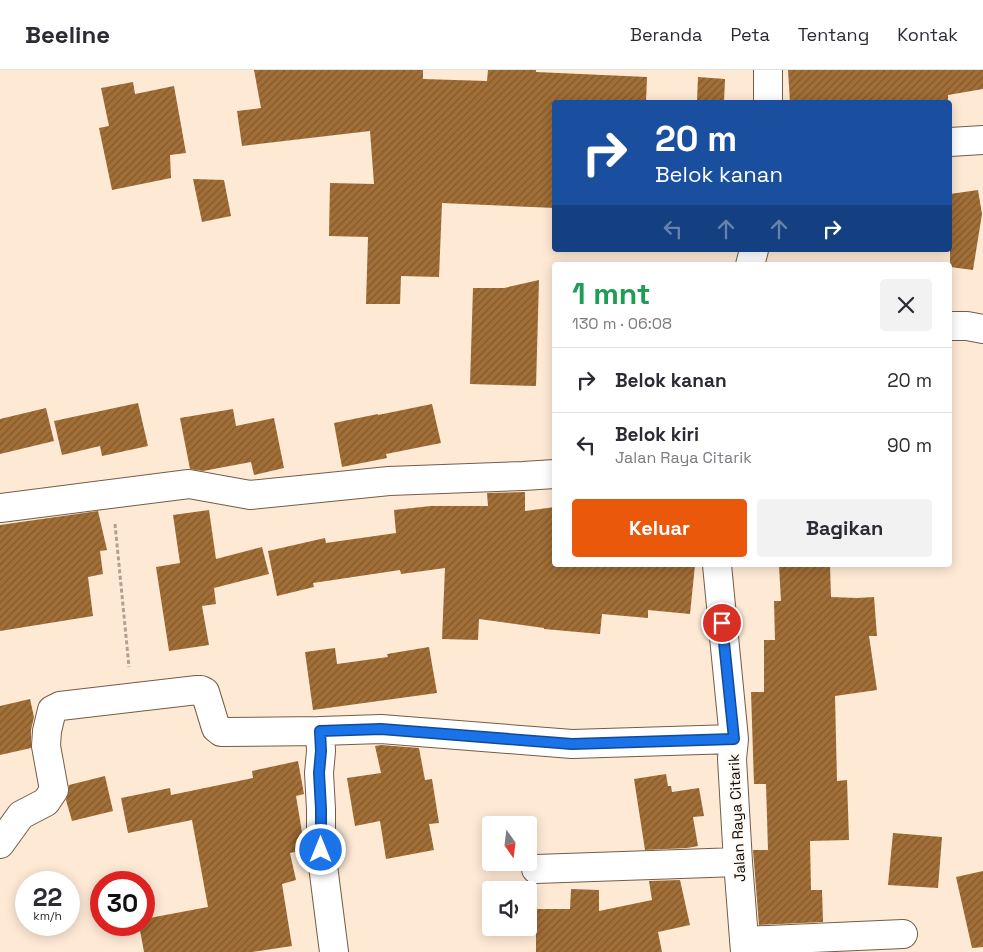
<!DOCTYPE html>
<html lang="id">
<meta charset="utf-8">
<style>
body{margin:0;font-family:"Space Grotesk",sans-serif;background:#f2f2f3;color:#2b2b33;height:100vh;display:flex;flex-direction:column;font-size:19px;white-space:nowrap}
*{box-sizing:border-box;margin:0}
p{font-size:16px;color:#7c7c81}
.icon{flex:none;width:28px;height:28px;fill:none;stroke:currentColor;stroke-width:2;stroke-linecap:round;stroke-linejoin:round}
.map{position:relative;flex:1;overflow:hidden}
.side{position:absolute;left:552px;top:192px;width:400px;height:305px;display:flex;flex-direction:column;background:#fff;border-radius:5px;box-shadow:0 2px 12px #0003}
.side>*{flex:none}
.guide{position:absolute;left:552px;top:30px;width:400px;height:152px;border-radius:5px;box-shadow:0 2px 12px #0003;background:#1a4fa0;color:#fff;overflow:hidden}
.needle{width:32px;rotate:166deg}
.buttons{position:absolute;left:482px;top:746px;display:grid;gap:10px}
.buttons a{display:grid;place-items:center;width:55px;height:55px;border-radius:5px;background:#fff;box-shadow:0 2px 12px #0003;font-size:25px}
.speed{position:absolute;left:15px;top:801px;display:flex;gap:10px;font-size:25px;font-weight:700;text-align:center}
.speed>*{display:grid;place-content:center;width:65px;height:65px;border-radius:50%;background:#fff;box-shadow:0 2px 12px #0003;line-height:1}
.speed small{font-size:12px;font-weight:400}
.speed .limit{border:8px solid #d22;background:#fff;color:#111}
.pin{position:absolute;display:grid;place-items:center;width:42px;height:42px;color:#fff;margin:-21px;border:2px solid #fff;border-radius:50%;box-shadow:0 1px 5px #0007}
.me{position:absolute;width:55px;margin:-28px;rotate:0deg;stroke-linejoin:round;filter:drop-shadow(0 0 4px #0008)}
.turn{display:flex;align-items:center;gap:18px;height:105px;padding:0 20px;font-size:22px}
.turn .icon{width:65px;height:65px;stroke-width:2.5}
.turn b{display:block;font-size:35px;line-height:42px}
.lanes{display:flex;align-items:center;height:48px;padding:0 20px;background:#0003;justify-content:center;gap:25px;direction:ltr}
.lanes .off{opacity:.35}
.round{display:grid;place-items:center;flex:none;width:52px;height:52px;border-radius:5px;background:#f2f2f3}
.summary{display:flex;align-items:center;justify-content:space-between;height:85px;padding:0 20px}
h1{font-size:30px;font-weight:700;line-height:38px;color:#1e9e55}
.action{display:flex;gap:10px;margin-top:auto;padding:10px 20px}
.action a{flex:1;height:58px;border-radius:5px;background:#ea580c;color:#fff;font-size:20px;font-weight:700;line-height:58px;text-align:center}
.action a+a{background:#f2f2f3;color:#2b2b33}
ul{padding:0;list-style:none}
li{display:flex;align-items:center;gap:15px;height:65px;padding:0 20px;border-top:1px solid #e1e1e2}
li div{flex:1}
li b{display:block;font-size:19px}
li em{font-style:normal}
header{display:flex;align-items:center;gap:30px;box-sizing:border-box;height:70px;padding:0 25px;background:#fff;border-bottom:1px solid #e1e1e2}
header strong{font-size:24px}
nav{display:flex;gap:28px;margin-inline-start:auto;font-size:18px}
.map>svg:first-child{display:block}
.building{fill:url(#building-hatch)}
.lines{fill:none;stroke-linecap:round;stroke-linejoin:round}
.minor-casing{stroke:#735d48;stroke-width:30}
.path{stroke:#b1a091;stroke-width:3;stroke-dasharray:4 2.5;stroke-linecap:butt}
.minor{stroke:#fff;stroke-width:28}
.route-casing{stroke:#114b97;stroke-width:12}
.route{stroke:#1a73e8;stroke-width:9}
.labels{text-anchor:middle;stroke-width:4.5;stroke-linejoin:round;paint-order:stroke}
.street-label{font-size:15px;fill:#110903;stroke:#fef9f4}
</style>
<header>
<strong>Beeline</strong>
<nav><a>Beranda</a><a>Peta</a><a>Tentang</a><a>Kontak</a></nav>
</header>
<div class="map">
<svg width="983" height="882" viewBox="0 0 983 882">
<defs>
<pattern id="building-hatch" width="6" height="6" patternUnits="userSpaceOnUse" patternTransform="scale(1.25)"><rect width="6" height="6" fill="#a16f37"/><path d="M-1 1l2-2M0 6l6-6M5 7l2-2" fill="none" stroke="#82592c"/></pattern>
</defs>
<rect width="100%" height="100%" fill="#fee9d5"/>
<path class="building" d="M 254,0 L 423,0 L 423,9 L 487,11 L 488,0 L 536,0 L 536,2 L 647,7 L 646,32 L 555,32 L 555,138 L 442,133 L 439,207 L 401,206 L 400,234 L 366,234 L 368,167 L 329,166 L 330,113 L 374,114 L 370,61 L 242,76 L 237,41 L 261,38 Z
M 788,0 L 983,0 L 983,19 L 948,25 L 948,32 L 790,32 Z
M 698,7 L 725,9 L 724,32 L 697,32 Z
M 133,12 L 135,24 L 174,16 L 186,83 L 170,85 L 171,108 L 112,120 L 99,58 L 109,56 L 101,18 Z
M 193,109 L 224,110 L 231,146 L 202,152 Z
M 978,120 L 982,144 L 973,200 L 950,197 L 950,124 Z
M 539,210 L 536,316 L 470,314 L 473,218 L 504,218 Z
M 138,333 L 148,376 L 102,386 L 100,376 L 62,385 L 54,351 Z
M 432,334 L 441,373 L 386,384 L 387,388 L 342,397 L 334,353 L 378,344 L 378,345 Z
M 46,338 L 54,371 L 0,384 L 0,349 Z
M 233,339 L 236,356 L 274,348 L 284,398 L 254,405 L 251,392 L 203,401 L 190,399 L 180,348 Z
M 525,422 L 525,441 L 555,437 L 555,495 L 695,495 L 690,544 L 648,540 L 648,548 L 602,544 L 600,564 L 544,559 L 544,558 L 479,549 L 478,570 L 442,569 L 445,498 L 401,504 L 400,500 L 313,513 L 314,517 L 277,526 L 268,481 L 325,468 L 326,473 L 396,463 L 394,440 L 431,436 L 488,436 L 487,423 Z
M 209,440 L 216,489 L 262,477 L 269,504 L 214,518 L 216,534 L 202,536 L 209,575 L 169,581 L 156,497 L 180,493 L 173,445 Z
M 98,441 L 107,480 L 100,481 L 103,504 L 88,507 L 93,546 L 0,561 L 0,455 Z
M 794,495 L 830,495 L 831,527 L 857,528 L 874,527 L 877,566 L 869,566 L 877,620 L 835,626 L 837,711 L 847,710 L 849,770 L 810,771 L 811,820 L 822,820 L 823,852 L 759,855 L 753,780 L 768,780 L 766,714 L 754,714 L 751,622 L 764,622 L 764,570 L 775,570 L 774,531 L 781,531 L 779,496 Z
M 429,577 L 437,623 L 313,640 L 305,582 L 335,578 L 337,594 L 388,587 L 387,584 Z
M 30,629 L 34,647 L 31,660 L 31,678 L 0,685 L 0,636 Z
M 381,675 L 419,678 L 425,710 L 432,709 L 439,753 L 429,754 L 434,780 L 386,789 L 380,751 L 355,756 L 347,708 L 381,703 L 375,676 Z
M 298,691 L 304,724 L 296,726 L 305,780 L 290,783 L 296,810 L 282,814 L 292,876 L 252,882 L 144,882 L 139,855 L 144,855 L 144,849 L 208,837 L 192,750 L 128,763 L 121,728 L 170,718 L 171,725 L 253,708 L 252,701 Z
M 666,704 L 668,716 L 671,716 L 672,722 L 699,718 L 704,746 L 693,747 L 698,776 L 687,778 L 645,780 L 634,709 Z
M 105,706 L 113,741 L 72,751 L 66,730 L 69,718 L 69,715 Z
M 893,763 L 942,767 L 938,818 L 888,815 Z
M 983,801 L 983,877 L 972,878 L 956,807 Z
M 680,810 L 690,855 L 658,862 L 662,882 L 536,882 L 536,839 L 570,839 L 571,819 L 599,820 L 599,841 L 652,830 L 649,811 Z"/>
<g class="lines">
<g class="minor-casing">
<path id="minor" d="M 768,0 L 768,32
M 950,72 L 983,70
M 750,195 L 754,180
M 950,256 L 967,256 L 983,259
M 0,438 L 189,414 L 250,425 L 389,411 L 523,406 L 555,404
M 717,495 L 734,669 L 732,689 L 738,792 L 745,882
M 320,661 L 321,681 L 319,703 L 321,739 L 321,780 L 334,882
M 0,774 L 21,745 L 46,732 L 54,720 L 46,676 L 47,661 L 52,640 L 60,636 L 197,620 L 201,620 L 205,622 L 216,658 L 221,662 L 320,661 L 381,659 L 572,674 L 734,669
M 536,799 L 738,792
M 744,871 L 903,864"/>
</g>
<path class="path" d="M 115,454 L 129,597"/>
<use href="#minor" class="minor"/>
</g>
<g class="lines">
<g class="route-casing">
<path id="route" d="M 321,780 L 321,739 L 319,703 L 321,681 L 320,661 L 381,659 L 572,674 L 734,669 L 722,553"/>
</g>
<use href="#route" class="route"/>
</g>
<g class="labels">
<g class="street-label">
<text transform="translate(737 748) rotate(-93)" y="5">Jalan Raya Citarik</text>
</g>
</g>
</svg>
<div class="buttons">
<a><svg class="needle" viewBox="-14 -14 28 28"><path d="M0-13l5 13h-10z" fill="#e53935"/><path d="M0 13l5-13h-10z" fill="#7c7c81"/></svg></a>
<a><svg class="icon" aria-label="sound" viewBox="0 0 24 24"><path d="M4 9h4l5-4v14l-5-4H4zM17 9q2 3 0 6"/></svg></a>
</div>
<div class="speed"><div>22<small>km/h</small></div><div class="limit">30</div></div>
<div class="pin" style="left:722px;top:553px;background:#d93025"><svg class="icon" aria-label="arrive" viewBox="0 0 24 24"><path d="M6 21V4h12l-3 4 3 4H6"/></svg></div>
<svg class="me" style="left:321px;top:780px" viewBox="-20 -20 40 40"><circle r="17" fill="#1a73e8" stroke="#fff" stroke-width="3"/><path d="M0-11L8 9 0 5-8 9z" fill="#fff"/></svg>
<div class="guide">
<div class="turn"><svg class="icon" aria-label="right" viewBox="0 0 24 24"><path d="M7 20v-9h11M14 6l5 5-5 5"/></svg><div><b>20 m</b>Belok kanan</div></div>
<div class="lanes"><svg class="icon off" aria-label="left" viewBox="0 0 24 24"><path d="M17 20v-9H6M10 6l-5 5 5 5"/></svg><svg class="icon off" aria-label="ahead" viewBox="0 0 24 24"><path d="M12 20V5M6 11l6-6 6 6"/></svg><svg class="icon off" aria-label="ahead" viewBox="0 0 24 24"><path d="M12 20V5M6 11l6-6 6 6"/></svg><svg class="icon" aria-label="right" viewBox="0 0 24 24"><path d="M7 20v-9h11M14 6l5 5-5 5"/></svg></div>
</div>
<section class="side">
<div class="summary"><div><h1>1 mnt</h1><p>130 m · 06:08</p></div><a class="round"><svg class="icon" aria-label="close" viewBox="0 0 24 24"><path d="M6 6l12 12M18 6L6 18"/></svg></a></div>
<ul>
<li><svg class="icon" aria-label="right" viewBox="0 0 24 24"><path d="M7 20v-9h11M14 6l5 5-5 5"/></svg><div><b>Belok kanan</b></div><em>20 m</em></li>
<li><svg class="icon" aria-label="left" viewBox="0 0 24 24"><path d="M17 20v-9H6M10 6l-5 5 5 5"/></svg><div><b>Belok kiri</b><p>Jalan Raya Citarik</p></div><em>90 m</em></li>
</ul>
<div class="action"><a>Keluar</a><a>Bagikan</a></div>
</section>
</div>
